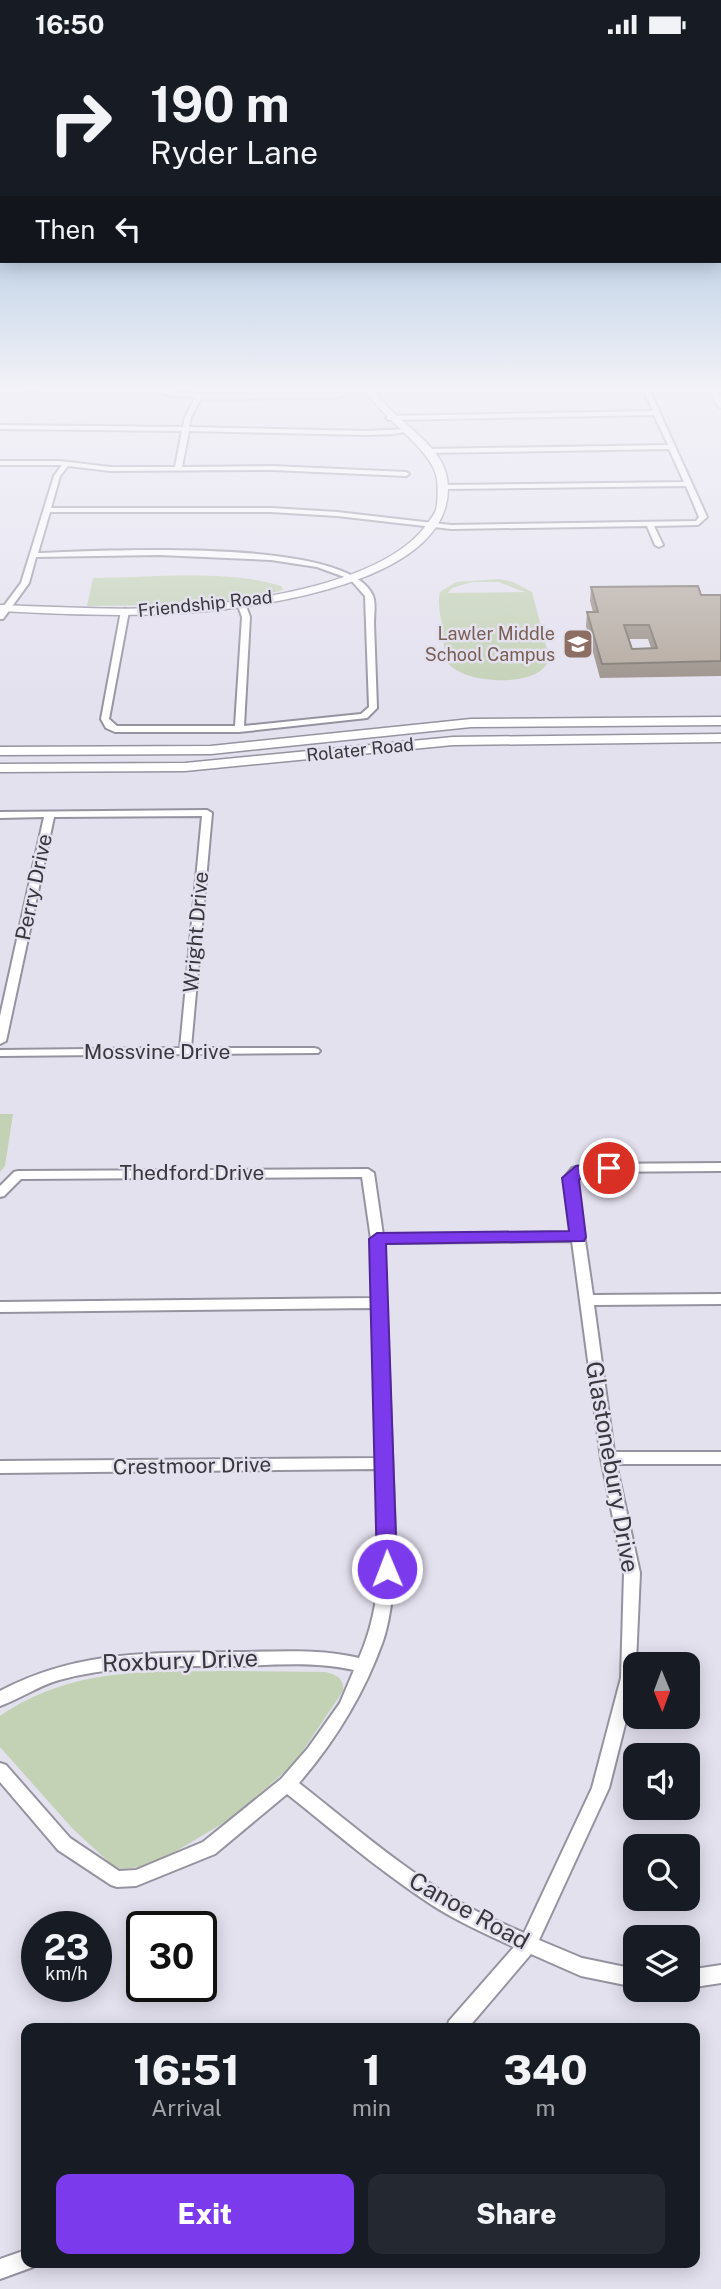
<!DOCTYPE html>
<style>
body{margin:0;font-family:"Public Sans",sans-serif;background:#242831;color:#f1f3f6;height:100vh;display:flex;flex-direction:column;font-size:26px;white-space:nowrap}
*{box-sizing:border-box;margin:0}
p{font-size:23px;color:#9ea1a6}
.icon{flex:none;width:38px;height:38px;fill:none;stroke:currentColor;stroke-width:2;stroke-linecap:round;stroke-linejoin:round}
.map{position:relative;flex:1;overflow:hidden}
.details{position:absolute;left:21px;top:1974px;width:679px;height:245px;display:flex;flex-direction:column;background:#171b24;border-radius:14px;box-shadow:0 4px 18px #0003}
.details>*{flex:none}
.banner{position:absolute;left:0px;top:0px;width:721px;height:214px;box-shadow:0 4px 18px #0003;background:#171b24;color:#f1f3f6;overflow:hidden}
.needle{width:46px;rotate:179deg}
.tools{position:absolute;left:623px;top:1603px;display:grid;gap:14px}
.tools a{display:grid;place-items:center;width:77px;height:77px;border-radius:14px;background:#171b24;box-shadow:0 4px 18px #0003;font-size:35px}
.speed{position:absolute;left:21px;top:1862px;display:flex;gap:14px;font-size:35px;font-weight:700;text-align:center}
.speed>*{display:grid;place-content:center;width:91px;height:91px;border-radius:50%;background:#171b24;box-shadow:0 4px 18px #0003;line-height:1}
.speed small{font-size:18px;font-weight:400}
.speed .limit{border:4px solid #111;border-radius:10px;background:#fff;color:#111}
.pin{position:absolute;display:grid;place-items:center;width:60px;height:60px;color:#fff;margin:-30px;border:4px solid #fff;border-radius:50%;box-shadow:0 2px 7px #0007}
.me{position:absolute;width:77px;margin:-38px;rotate:359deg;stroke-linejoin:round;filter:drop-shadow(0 0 5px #0008)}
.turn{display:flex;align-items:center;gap:24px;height:147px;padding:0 35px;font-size:32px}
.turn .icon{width:91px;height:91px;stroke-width:2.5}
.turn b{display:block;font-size:49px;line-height:60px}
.then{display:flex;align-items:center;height:66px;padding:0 35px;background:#0003;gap:14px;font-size:26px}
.eta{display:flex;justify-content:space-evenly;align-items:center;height:119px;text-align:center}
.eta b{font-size:42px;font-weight:800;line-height:49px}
.cta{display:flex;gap:14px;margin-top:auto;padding:14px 35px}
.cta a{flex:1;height:80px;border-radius:14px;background:#7c3aed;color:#fff;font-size:28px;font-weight:800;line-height:80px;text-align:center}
.cta a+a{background:#242831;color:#f1f3f6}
.status{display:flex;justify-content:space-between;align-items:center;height:49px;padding:0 35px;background:#171b24;direction:ltr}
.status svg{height:19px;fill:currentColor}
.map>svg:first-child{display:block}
.green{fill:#c3d1b5;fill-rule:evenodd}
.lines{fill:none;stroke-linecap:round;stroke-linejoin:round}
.street-casing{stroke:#9693a0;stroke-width:4}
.secondary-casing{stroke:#9693a0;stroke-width:3}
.street{fill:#fff;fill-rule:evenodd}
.secondary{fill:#fff;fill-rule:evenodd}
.wall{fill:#9a9088;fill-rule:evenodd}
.building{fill:#b3a89e;stroke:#7d766f;stroke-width:2;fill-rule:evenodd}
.route{fill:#7c3aed;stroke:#51269a;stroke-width:2}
.labels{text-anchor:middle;stroke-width:5;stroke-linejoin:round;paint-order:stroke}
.far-street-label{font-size:18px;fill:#39373d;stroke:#e4e1ef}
.far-education-label{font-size:18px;fill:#785e54;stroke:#e4e1ef;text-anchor:end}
.street-label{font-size:21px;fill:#39373d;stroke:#e4e1ef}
.near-street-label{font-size:24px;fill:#39373d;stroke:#e4e1ef}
</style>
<div class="status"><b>16:50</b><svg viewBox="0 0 49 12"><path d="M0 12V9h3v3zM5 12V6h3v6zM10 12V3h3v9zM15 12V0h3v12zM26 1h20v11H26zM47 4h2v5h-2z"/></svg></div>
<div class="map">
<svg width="721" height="2240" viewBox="0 0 721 2240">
<rect width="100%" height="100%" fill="#e4e1ef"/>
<path class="green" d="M 93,529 C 148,529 229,520 281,537 L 283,541 C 219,558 152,556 87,557 Z
M 499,530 L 513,533 L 532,543 L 549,608 C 545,640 464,636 448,614 C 443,606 444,591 443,582 C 441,569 437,555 440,543 L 456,533 ZM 472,533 L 498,533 L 525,543 L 448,544 L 452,539 Z
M 0,1065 L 13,1065 L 5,1117 L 0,1123 Z
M 227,1622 L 326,1623 C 338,1627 344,1629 343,1642 L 294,1715 L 230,1770 L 151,1817 L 121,1820 L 112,1816 L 72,1779 L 0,1698 L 0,1667 C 72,1618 144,1623 227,1622 Z"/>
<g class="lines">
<g class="street-casing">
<path id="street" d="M 0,340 L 47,340 L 0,344 Z
M 153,340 L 212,346 L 333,345 L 340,344 L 342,340 L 349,340 L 344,346 L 333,349 L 201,350 L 191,368 L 189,378 L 368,382 L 406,380 L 409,382 L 393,385 L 368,386 L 189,382 L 182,418 L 273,417 L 406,423 L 409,425 L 406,427 L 273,421 L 110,422 L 68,417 L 60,427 L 51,459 L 271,459 L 337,463 L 451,476 L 696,472 L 699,468 L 686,437 L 443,440 L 440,438 L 443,436 L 684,433 L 669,400 L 427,404 L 424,402 L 427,400 L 668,396 L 654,366 L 389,371 L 386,369 L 389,367 L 653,362 L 643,340 L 649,340 L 707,468 L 698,476 L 654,477 L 663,496 L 659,498 L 655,496 L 647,477 L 451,480 L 337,467 L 271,463 L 50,463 L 38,504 C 95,502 350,487 373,547 C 376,554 374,566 374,574 C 375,602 376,631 377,659 L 367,669 L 239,683 L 115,683 L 106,679 L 101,670 L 121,562 L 125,560 L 129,562 L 109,670 L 117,677 L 235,677 L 242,568 L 237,554 L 241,552 L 245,554 L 250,568 L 244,677 L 361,665 L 369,658 L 365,547 L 350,530 L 317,518 L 271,511 L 159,506 L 36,508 L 29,534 L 3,570 L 0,570 L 0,562 L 21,534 L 54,427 L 62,416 L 0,416 L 0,412 L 60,412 L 110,418 L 175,418 L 182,382 L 0,380 L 0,376 L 183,378 L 185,368 L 195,349 L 168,346 Z
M 207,761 L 212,764 L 191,999 L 314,999 L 318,1000 L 320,1002 L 318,1004 L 0,1007 L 0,1001 L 180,999 L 202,767 L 54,768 L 6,992 L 0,995 L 0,967 L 44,768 L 0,769 L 0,763 Z
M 721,1114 L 721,1122 L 589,1123 L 580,1125 L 576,1130 L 593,1246 L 721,1245 L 721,1255 L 594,1256 L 614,1403 L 721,1403 L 721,1415 L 616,1415 L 640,1524 L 635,1636 L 609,1739 L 539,1891 L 582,1909 L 635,1920 L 635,1938 L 581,1927 L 531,1905 L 468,1979 L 447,1979 L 449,1972 L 514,1898 C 486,1885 458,1873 432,1856 C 381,1823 335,1783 287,1745 L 215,1805 L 136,1837 L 117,1838 L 111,1836 L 58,1801 L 0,1733 L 0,1714 L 6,1716 L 70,1789 L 119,1822 L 136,1821 L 203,1793 L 281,1730 L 308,1699 L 340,1654 L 354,1621 C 315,1612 275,1616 236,1617 C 177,1617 117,1615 59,1631 C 38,1637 20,1650 0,1657 L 0,1642 C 78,1601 150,1604 236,1603 C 277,1603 319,1599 359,1609 C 386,1549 380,1484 378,1420 L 0,1424 L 0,1412 L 377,1409 L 373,1259 L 0,1263 L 0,1253 L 372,1249 L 371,1190 L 362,1128 L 21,1130 L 4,1147 L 0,1148 L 0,1137 L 14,1123 L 18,1122 L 368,1120 L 374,1124 L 383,1186 L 571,1184 L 564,1129 L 572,1119 L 589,1115 ZM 572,1192 L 601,1409 L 624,1524 L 621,1629 L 592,1739 L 524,1884 C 497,1872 471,1861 446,1845 C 394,1812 347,1772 299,1734 C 336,1691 364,1645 383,1592 C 392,1565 393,1535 396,1507 L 384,1194 Z
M 721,1916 L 721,1934 L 688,1939 L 688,1921 Z
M 26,2201 L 26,2214 L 35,2214 L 33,2218 L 0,2230 L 0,2210 Z"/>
</g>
<g class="secondary-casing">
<path id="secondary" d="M 364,340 L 373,340 C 391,370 442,394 447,429 C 463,534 253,560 180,564 C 120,568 60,565 0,562 L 0,556 C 60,558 121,562 181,558 C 250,553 385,535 427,475 C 430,471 434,466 436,461 C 438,453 438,438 437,430 C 434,402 381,368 364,340 Z
M 708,340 L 717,340 L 721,348 L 721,359 L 718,358 Z
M 721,668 L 721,676 L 471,678 L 211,705 L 0,706 L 0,698 L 211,697 L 471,670 Z
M 721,685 L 721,693 L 453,696 L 185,722 L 0,723 L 0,715 L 185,714 L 453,688 Z"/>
</g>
<use href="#street" class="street"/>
<use href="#secondary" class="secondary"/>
</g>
<path class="wall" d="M 591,538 L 701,546 L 721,546 L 721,627 L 600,629 L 586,577 L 587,563 L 593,563 L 590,552 ZM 629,590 L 648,590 L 651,599 L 632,600 Z"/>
<path class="building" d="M 698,537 L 701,546 L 721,546 L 721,612 L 602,615 L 587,563 L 598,563 L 591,538 ZM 624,576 L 649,576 L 657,599 L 632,600 Z"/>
<linearGradient id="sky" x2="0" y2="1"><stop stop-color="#7aa6cd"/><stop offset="0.52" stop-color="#f3f2f8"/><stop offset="1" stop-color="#f3f2f8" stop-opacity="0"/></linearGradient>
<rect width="721" height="654" fill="url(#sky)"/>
<path class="route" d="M 609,1114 L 617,1119 L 615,1123 L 586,1125 L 579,1131 L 586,1188 L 584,1192 L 386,1195 L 397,1520 L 394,1526 L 387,1528 L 380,1526 L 377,1520 L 369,1190 L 377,1184 L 569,1182 L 562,1129 L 576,1117 Z"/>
<defs>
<g id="school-square" transform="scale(1.575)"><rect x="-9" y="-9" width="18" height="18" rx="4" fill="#8d6e63" stroke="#e4e1ef"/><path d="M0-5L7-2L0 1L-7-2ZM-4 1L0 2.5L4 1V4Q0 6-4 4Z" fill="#fff"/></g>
</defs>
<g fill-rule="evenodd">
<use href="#school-square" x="578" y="595"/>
</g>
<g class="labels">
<g class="far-street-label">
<text transform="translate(205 555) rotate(-6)" y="6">Friendship Road</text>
<text transform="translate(360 701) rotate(-6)" y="6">Rolater Road</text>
</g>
<g class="far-education-label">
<text x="555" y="591">Lawler Middle<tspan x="555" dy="21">School Campus</tspan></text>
</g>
<g class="street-label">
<text transform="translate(34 838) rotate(-78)" y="7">Perry Drive</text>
<text transform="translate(196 883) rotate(-85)" y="7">Wright Drive</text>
<text x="157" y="1010">Mossvine Drive</text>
<text x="192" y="1131">Thedford Drive</text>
<text transform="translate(192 1417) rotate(-1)" y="7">Crestmoor Drive</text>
</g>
<g class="near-street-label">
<text transform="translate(612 1418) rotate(80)" y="8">Glastonebury Drive</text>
<text transform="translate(180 1612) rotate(-2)" y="8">Roxbury Drive</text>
<text transform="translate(469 1862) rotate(29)" y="8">Canoe Road</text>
</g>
</g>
</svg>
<div class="tools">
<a><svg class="needle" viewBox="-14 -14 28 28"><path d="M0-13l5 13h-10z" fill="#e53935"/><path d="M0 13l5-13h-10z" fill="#9ea1a6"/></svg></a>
<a><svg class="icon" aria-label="sound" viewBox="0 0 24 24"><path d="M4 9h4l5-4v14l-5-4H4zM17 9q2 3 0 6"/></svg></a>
<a><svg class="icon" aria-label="search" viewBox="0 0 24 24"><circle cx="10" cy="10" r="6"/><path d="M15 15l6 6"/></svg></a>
<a><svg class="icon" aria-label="layers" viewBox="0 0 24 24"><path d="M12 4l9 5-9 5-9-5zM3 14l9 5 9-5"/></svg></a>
</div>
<div class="speed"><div>23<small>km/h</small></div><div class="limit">30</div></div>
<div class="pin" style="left:609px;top:1119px;background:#d93025"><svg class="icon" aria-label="arrive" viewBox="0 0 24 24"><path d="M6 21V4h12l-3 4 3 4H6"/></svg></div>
<svg class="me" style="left:387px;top:1520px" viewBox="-20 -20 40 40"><circle r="17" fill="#7c3aed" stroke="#fff" stroke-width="3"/><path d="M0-11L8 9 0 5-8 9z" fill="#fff"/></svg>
<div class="banner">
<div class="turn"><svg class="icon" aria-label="right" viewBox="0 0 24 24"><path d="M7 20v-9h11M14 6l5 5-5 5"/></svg><div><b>190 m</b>Ryder Lane</div></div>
<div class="then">Then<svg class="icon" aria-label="left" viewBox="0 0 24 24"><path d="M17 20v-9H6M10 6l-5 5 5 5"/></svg></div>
</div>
<section class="details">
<div class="eta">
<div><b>16:51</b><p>Arrival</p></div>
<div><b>1</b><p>min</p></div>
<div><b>340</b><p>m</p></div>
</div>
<div class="cta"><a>Exit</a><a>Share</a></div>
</section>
</div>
